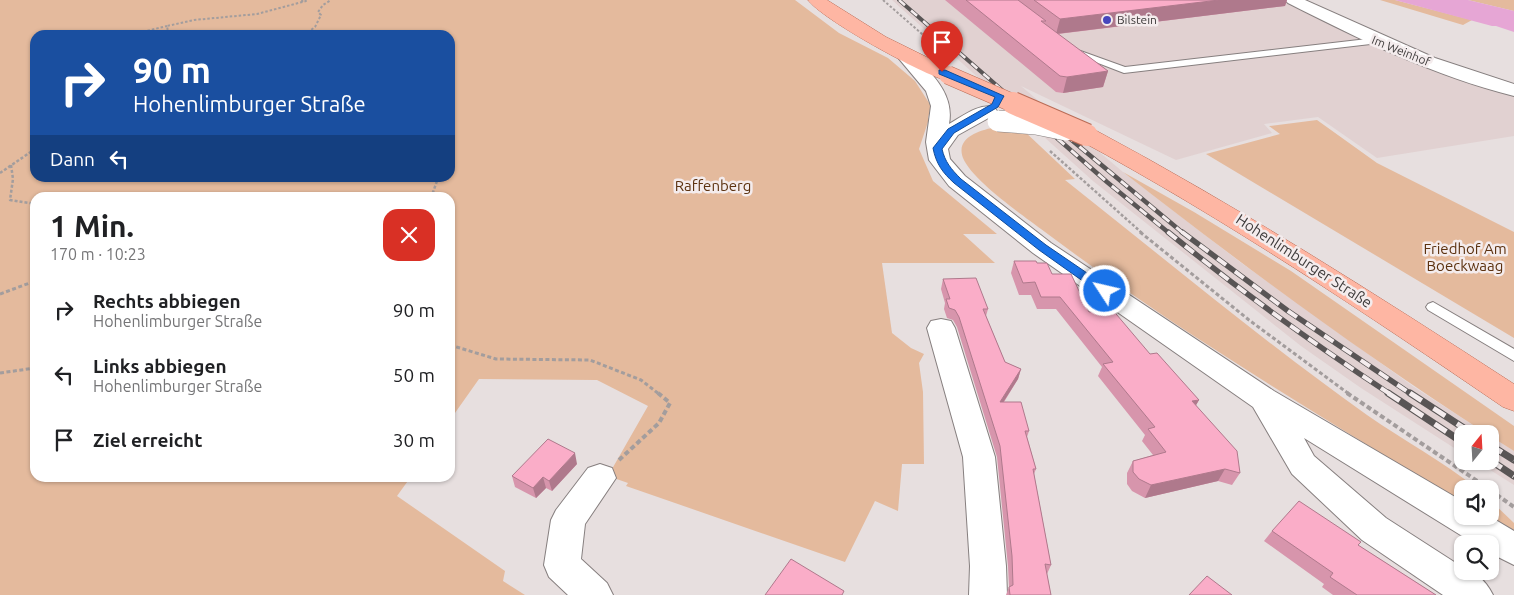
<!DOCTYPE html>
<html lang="de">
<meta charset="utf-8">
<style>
body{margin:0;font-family:Ubuntu,sans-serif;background:#f6f6f6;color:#202124;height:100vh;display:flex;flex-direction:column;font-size:19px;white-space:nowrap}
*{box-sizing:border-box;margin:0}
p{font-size:16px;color:#757577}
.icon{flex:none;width:28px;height:28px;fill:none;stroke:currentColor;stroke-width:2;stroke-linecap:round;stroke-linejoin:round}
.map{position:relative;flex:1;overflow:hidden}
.drawer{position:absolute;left:30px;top:192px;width:425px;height:290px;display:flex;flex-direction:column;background:#fff;border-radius:15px;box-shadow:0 1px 4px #0004}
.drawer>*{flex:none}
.guide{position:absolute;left:30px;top:30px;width:425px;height:152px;border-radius:15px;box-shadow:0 1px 4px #0004;background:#1a4fa0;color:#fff;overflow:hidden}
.needle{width:32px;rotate:18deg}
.buttons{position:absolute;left:1454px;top:425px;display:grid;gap:10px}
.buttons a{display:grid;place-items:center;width:45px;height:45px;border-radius:10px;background:#fff;box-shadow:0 1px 4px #0004;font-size:25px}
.pin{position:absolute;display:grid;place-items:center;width:42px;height:42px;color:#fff;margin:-51px -21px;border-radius:50% 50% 50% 0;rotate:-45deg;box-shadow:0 0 5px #0007}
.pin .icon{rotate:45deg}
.me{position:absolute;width:55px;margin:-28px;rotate:305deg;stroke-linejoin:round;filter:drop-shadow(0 0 4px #0008)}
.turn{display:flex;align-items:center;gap:18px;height:105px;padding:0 20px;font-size:22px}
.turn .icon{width:65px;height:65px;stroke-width:2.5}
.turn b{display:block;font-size:35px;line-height:42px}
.then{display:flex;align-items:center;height:48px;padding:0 20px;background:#0003;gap:10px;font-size:19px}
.round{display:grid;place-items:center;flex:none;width:52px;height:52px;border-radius:15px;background:#f6f6f6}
.head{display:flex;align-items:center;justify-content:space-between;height:85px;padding:0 20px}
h1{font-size:30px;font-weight:700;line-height:38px}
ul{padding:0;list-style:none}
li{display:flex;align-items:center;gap:15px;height:65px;padding:0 20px}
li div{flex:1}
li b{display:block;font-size:19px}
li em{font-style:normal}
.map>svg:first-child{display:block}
.built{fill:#e1d1d1}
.green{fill:#e4ba9d;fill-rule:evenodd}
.water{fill:#e6a6d5}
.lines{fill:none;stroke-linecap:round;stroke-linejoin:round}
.service-casing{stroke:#867f7f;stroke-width:2}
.minor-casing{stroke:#867f7f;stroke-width:2}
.primary-casing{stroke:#ba6c56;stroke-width:1}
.path-far3{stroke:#a39d9d;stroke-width:2;stroke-dasharray:2.5 2;stroke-linecap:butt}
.path-far2{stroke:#a39d9d;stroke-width:2.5;stroke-dasharray:3 2;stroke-linecap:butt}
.path-far1{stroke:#a39d9d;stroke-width:3;stroke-dasharray:4 2.5;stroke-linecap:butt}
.path{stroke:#a39d9d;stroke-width:4;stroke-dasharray:5 3;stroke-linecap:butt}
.service{fill:#fff;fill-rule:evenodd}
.minor{fill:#fff;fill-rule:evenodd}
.primary{fill:#feb6a3;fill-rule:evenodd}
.rail-far3-casing{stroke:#595555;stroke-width:4}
.rail-far2-casing{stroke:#595555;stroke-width:4.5}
.rail-far1-casing{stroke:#595555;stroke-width:5.5}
.rail-casing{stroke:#595555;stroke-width:7}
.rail-far3{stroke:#f4eced;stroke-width:2.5;stroke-dasharray:8;stroke-linecap:butt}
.rail-far2{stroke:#f4eced;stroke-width:3;stroke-dasharray:9;stroke-linecap:butt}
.rail-far1{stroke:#f4eced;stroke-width:4;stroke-dasharray:11;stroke-linecap:butt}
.rail{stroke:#f4eced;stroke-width:5;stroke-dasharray:14;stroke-linecap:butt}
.minor-bridge-casing{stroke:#867f7f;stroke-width:22;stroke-linecap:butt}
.primary-bridge-far1-casing{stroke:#ba6c56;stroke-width:19;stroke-linecap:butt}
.primary-bridge-casing{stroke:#ba6c56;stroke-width:24;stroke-linecap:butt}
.minor-bridge{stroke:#fff;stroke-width:21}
.primary-bridge-far1{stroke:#feb6a3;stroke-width:18}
.primary-bridge{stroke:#feb6a3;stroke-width:22}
.wall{fill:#d795ac}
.shaded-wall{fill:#af798c}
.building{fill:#faadc8;stroke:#af798c}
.route{fill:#1a73e8;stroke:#114b97}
.poi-dot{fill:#4747bd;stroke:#f4eced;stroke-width:2}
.labels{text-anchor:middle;stroke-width:5;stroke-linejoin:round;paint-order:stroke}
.far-poi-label{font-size:12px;fill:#3e3b3b;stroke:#f4eced;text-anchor:start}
.far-street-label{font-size:12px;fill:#3e3b3b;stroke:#f4eced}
.park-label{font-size:15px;fill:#5c3210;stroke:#f4eced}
.street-label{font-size:15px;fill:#3e3b3b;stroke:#f4eced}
</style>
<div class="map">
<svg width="1514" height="595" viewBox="0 0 1514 595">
<rect width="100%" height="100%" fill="#e7dfdf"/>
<path class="built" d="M 892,0 L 1283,0 L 1514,96 L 1514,136 L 1377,158 L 1318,117 L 1264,124 L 1272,133 L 1176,160 L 1021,86 L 1123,172 L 1240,262 L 1414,387 L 1487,434 L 1462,434 L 1462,453 L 1361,388 L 1301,346 L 1093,181 Z
M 1490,436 L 1514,451 L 1514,485 L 1476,461 L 1490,461 Z"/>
<path class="green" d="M 0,0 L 795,0 L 839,33 L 888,58 L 915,81 L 931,106 L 928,118 L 929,119 L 919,149 L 933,181 L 997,234 L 963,234 L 995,263 L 882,263 L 892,333 L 911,348 L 924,354 L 919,363 L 923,392 L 924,464 L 902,464 L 898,511 L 875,501 L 845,562 L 626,486 L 628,483 L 608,476 L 648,406 L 597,380 L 479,379 L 450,420 L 450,198 L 35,198 L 35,478 L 410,478 L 397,496 L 505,571 L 503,581 L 525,595 L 0,595 ZM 35,35 L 450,35 L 450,178 L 35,178 Z
M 1380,0 L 1395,0 L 1472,20 L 1463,25 Z
M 1468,0 L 1514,0 L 1514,11 Z
M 1317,120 L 1377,163 L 1514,232 L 1514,338 L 1206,154 L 1280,134 L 1269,126 Z
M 996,127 L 1022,129 L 1075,179 L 1065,180 C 1165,259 1263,341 1367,415 C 1404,441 1443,461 1477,489 L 1462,489 L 1462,503 C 1319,415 1175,330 1041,229 C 1021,214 972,180 963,158 C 955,137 981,130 996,127 Z
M 1123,172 L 1194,212 L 1291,271 L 1514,426 L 1514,451 L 1490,436 L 1490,434 L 1487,434 C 1361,353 1241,264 1123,172 Z
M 1490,500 L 1514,523 L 1514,534 L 1485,516 L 1490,516 Z"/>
<path class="water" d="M 1395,0 L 1468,0 L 1514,11 L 1514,32 L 1496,26 L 1492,26 Z"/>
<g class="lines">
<g class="service-casing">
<path id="service" d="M 1376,38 L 1379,39 L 1379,43 L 1124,73 L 1067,51 L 1072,48 L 1075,49 L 1125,67 Z
M 1433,302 L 1514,349 L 1514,361 L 1428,310 L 1426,307 L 1428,304 Z"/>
</g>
<g class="minor-casing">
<path id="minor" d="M 1285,0 L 1305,0 L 1435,58 L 1514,84 L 1514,96 C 1434,76 1361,40 1288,3 Z
M 904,49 L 910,50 C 929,72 955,92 949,124 C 963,116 979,103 994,107 L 997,111 L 994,115 L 958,135 L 948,149 L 950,159 L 965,176 L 1051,243 L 1274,391 L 1462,501 L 1462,516 L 1489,516 L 1514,531 L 1514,565 L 1490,553 L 1490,544 L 1475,544 L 1304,438 L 1314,456 L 1386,518 L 1462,567 L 1462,571 C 1477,571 1487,583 1493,595 L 1443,595 L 1362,540 L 1292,474 L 1253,407 L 1033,253 L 949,186 L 929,160 L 926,142 L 931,106 L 926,91 L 895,54 L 898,50 Z
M 941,319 L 951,321 L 955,328 L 995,457 L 1006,566 L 1007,595 L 969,595 L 970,566 L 963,457 L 927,328 L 931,321 Z
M 600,464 L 612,468 L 616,478 L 585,524 L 581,559 L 607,583 L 613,595 L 568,595 L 549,577 L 544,565 L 551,520 L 556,510 L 588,468 Z"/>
</g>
<g class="primary-casing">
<path id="primary" d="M 808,0 L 827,0 L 886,37 L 955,71 L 957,75 L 955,79 L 948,81 C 923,75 821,19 808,0 Z
M 1087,129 L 1095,130 C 1239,207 1377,295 1514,384 L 1514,411 L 1503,407 C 1365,313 1227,220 1079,140 L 1076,135 L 1079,130 Z"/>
</g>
<path class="path-far3" d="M 883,0 L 937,47
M 130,35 L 167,26
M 179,35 L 168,32 L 167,26 L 194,20 L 257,14 L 306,1 L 302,1 L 304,0
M 304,35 L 315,27 L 321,15 L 318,12 L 323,5 L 331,0"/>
<path class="path-far2" d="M 450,143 L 452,149 L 450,153
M 1050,151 L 1142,233
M 11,165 L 13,179 L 10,200 L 35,204
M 0,173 L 35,149
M 431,198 L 438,178"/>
<path class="path-far1" d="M 1140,232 L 1249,320 L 1349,394
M 0,294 L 35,281
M 450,345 L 496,359 L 590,360 L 641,380 L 659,394
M 0,373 L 35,368"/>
<path class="path" d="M 1347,393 L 1489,489
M 619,460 L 659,423 L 670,403 L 658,393
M 1490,490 L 1514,507"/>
<use href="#service" class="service"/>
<use href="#minor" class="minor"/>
<use href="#primary" class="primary"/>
<g class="rail-far3-casing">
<path id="rail-far3" d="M 899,0 L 1018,104"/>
</g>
<g class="rail-far2-casing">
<path id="rail-far2" d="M 1017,103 L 1107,182 L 1169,233
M 1038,112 L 1183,233"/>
</g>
<g class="rail-far1-casing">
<path id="rail-far1" d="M 1168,232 C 1239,290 1314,344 1390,394
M 1182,232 L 1288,311 L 1411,394"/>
</g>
<g class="rail-casing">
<path id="rail" d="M 1388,393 L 1462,442
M 1410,393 L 1473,434
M 1490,445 L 1514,460
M 1490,460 L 1514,476"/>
</g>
<use href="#rail-far3" class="rail-far3"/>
<use href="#rail-far2" class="rail-far2"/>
<use href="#rail-far1" class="rail-far1"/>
<use href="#rail" class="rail"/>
<g class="minor-bridge-casing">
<path id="minor-bridge" d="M 998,121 L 1036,124 L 1066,130"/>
</g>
<g class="primary-bridge-far1-casing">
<path id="primary-bridge-far1" d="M 948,75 L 1015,104"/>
</g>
<g class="primary-bridge-casing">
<path id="primary-bridge" d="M 1013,103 L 1087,135"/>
</g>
<use href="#minor-bridge" class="minor-bridge"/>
<use href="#primary-bridge-far1" class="primary-bridge-far1"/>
<use href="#primary-bridge" class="primary-bridge"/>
</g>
<path class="wall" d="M 945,0 L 1287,0 L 1285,6 L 1058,34 L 1108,71 L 1103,87 L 1063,93 L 1056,92 Z
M 1014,261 L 1037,263 L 1052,274 L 1089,312 L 1150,354 L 1199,400 L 1196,405 L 1240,473 L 1232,485 L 1218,481 L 1145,498 L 1132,491 L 1127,484 L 1127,473 L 1133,461 L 1153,455 L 1142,441 L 1145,435 L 1098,376 L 1102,367 L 1056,309 L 1037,309 L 1031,295 L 1019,295 L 1011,273 Z
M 943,279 L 988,309 L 986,316 L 1005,362 L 1021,369 L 1018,379 L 1004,402 L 1029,431 L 1027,437 L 1036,469 L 1034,474 L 1051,565 L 1047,574 L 1051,595 L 1006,595 L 1009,587 L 1008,566 L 997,457 L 957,327 L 953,320 L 947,318 L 944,309 L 945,303 L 941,289 Z
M 577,464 L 552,491 L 546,488 L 536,498 L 515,487 L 512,476 Z
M 1272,531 L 1358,545 L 1436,595 L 1333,595 L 1322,587 L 1324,584 L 1264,541 Z"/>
<path class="shaded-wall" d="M 1219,0 L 1287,0 L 1285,6 L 1056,34 L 1060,19 Z
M 1108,71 L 1103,87 L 1063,93 L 1067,77 Z
M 1021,369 L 1018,379 L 997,412 L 1000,402 Z
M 1199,400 L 1192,412 L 1192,401 Z
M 575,453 L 577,464 L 552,491 L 549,481 Z
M 1225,469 L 1218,481 L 1145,498 L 1151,485 Z
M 543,477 L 546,488 L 536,498 L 533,488 Z"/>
<path class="building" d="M 966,0 L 1018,0 L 1046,21 L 1041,21 L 1108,71 L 1067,77 L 1060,76 Z
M 1034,0 L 1219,0 L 1060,19 Z
M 1014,261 L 1036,261 L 1037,263 L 1047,263 L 1052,274 L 1071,274 L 1089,312 L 1111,308 L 1150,354 L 1157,353 L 1199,400 L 1192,401 L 1237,451 L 1240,473 L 1225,469 L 1151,485 L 1139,479 L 1133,472 L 1133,461 L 1166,452 L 1148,429 L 1155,427 L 1103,364 L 1113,362 L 1060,297 L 1041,297 L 1035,282 L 1023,283 Z
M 976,278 L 988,309 L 983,309 L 1005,362 L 1021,369 L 1000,402 L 1021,402 L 1029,431 L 1025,431 L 1036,469 L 1033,469 L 1051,565 L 1045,564 L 1051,595 L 1010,595 L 1009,587 L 1013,585 L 1012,556 L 1000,446 L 959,317 L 955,310 L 949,308 L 946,299 L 950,299 L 943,279 Z
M 548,439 L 575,453 L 549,481 L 543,477 L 533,488 L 512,476 Z
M 1299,501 L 1361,542 L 1358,545 L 1436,595 L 1357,595 L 1330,577 L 1333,573 L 1272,531 Z
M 791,559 L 844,591 L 842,595 L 765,595 Z
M 1207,576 L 1232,595 L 1189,595 Z"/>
<path class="route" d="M 939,70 L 945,70 L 1004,96 L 998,107 L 954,133 L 942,149 C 945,162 951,169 961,179 L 1046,245 L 1109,288 L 1111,291 L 1109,294 L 1101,294 L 1039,250 L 954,183 C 943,173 936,164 933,148 L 948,129 L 992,104 L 995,97 L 939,74 Z"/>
<circle class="poi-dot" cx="1107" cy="20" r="5"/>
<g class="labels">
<g class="far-poi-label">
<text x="1117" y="24">Bilstein</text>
</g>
<g class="far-street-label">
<text transform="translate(1401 51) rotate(22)" y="4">Im Weinhof</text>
</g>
<g class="park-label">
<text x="713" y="191">Raffenberg</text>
<text x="1465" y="254">Friedhof Am<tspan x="1465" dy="17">Boeckwaag</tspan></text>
</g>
<g class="street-label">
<text transform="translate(1304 261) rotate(33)" y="5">Hohenlimburger Straße</text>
</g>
</g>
</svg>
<div class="buttons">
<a><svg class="needle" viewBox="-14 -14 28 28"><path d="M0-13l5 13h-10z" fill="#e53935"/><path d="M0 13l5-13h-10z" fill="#757577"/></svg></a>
<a><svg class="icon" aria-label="sound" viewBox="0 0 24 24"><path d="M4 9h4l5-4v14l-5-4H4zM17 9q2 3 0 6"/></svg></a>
<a><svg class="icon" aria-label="search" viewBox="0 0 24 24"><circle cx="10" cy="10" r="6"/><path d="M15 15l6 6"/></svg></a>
</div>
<div class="pin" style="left:942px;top:72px;background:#d93025"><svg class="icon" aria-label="arrive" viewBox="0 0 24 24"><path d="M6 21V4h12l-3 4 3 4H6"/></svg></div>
<svg class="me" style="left:1105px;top:291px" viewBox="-20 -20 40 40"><circle r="17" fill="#1a73e8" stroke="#fff" stroke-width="3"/><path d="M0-11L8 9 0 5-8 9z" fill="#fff"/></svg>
<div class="guide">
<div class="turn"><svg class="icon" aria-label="right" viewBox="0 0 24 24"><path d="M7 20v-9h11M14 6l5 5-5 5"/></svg><div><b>90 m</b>Hohenlimburger Straße</div></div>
<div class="then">Dann<svg class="icon" aria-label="left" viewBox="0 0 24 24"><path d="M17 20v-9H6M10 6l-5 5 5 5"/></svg></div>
</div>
<section class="drawer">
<div class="head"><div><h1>1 Min.</h1><p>170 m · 10:23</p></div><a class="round" style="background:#d93025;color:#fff"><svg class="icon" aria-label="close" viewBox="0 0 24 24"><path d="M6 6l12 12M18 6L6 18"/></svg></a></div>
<ul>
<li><svg class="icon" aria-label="right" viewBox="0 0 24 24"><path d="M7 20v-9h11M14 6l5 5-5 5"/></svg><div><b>Rechts abbiegen</b><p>Hohenlimburger Straße</p></div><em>90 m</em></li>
<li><svg class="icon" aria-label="left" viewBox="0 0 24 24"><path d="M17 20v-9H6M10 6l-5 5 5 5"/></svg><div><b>Links abbiegen</b><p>Hohenlimburger Straße</p></div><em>50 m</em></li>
<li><svg class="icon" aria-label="arrive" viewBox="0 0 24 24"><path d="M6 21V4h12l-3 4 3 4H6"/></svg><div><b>Ziel erreicht</b></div><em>30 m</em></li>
</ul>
</section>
</div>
